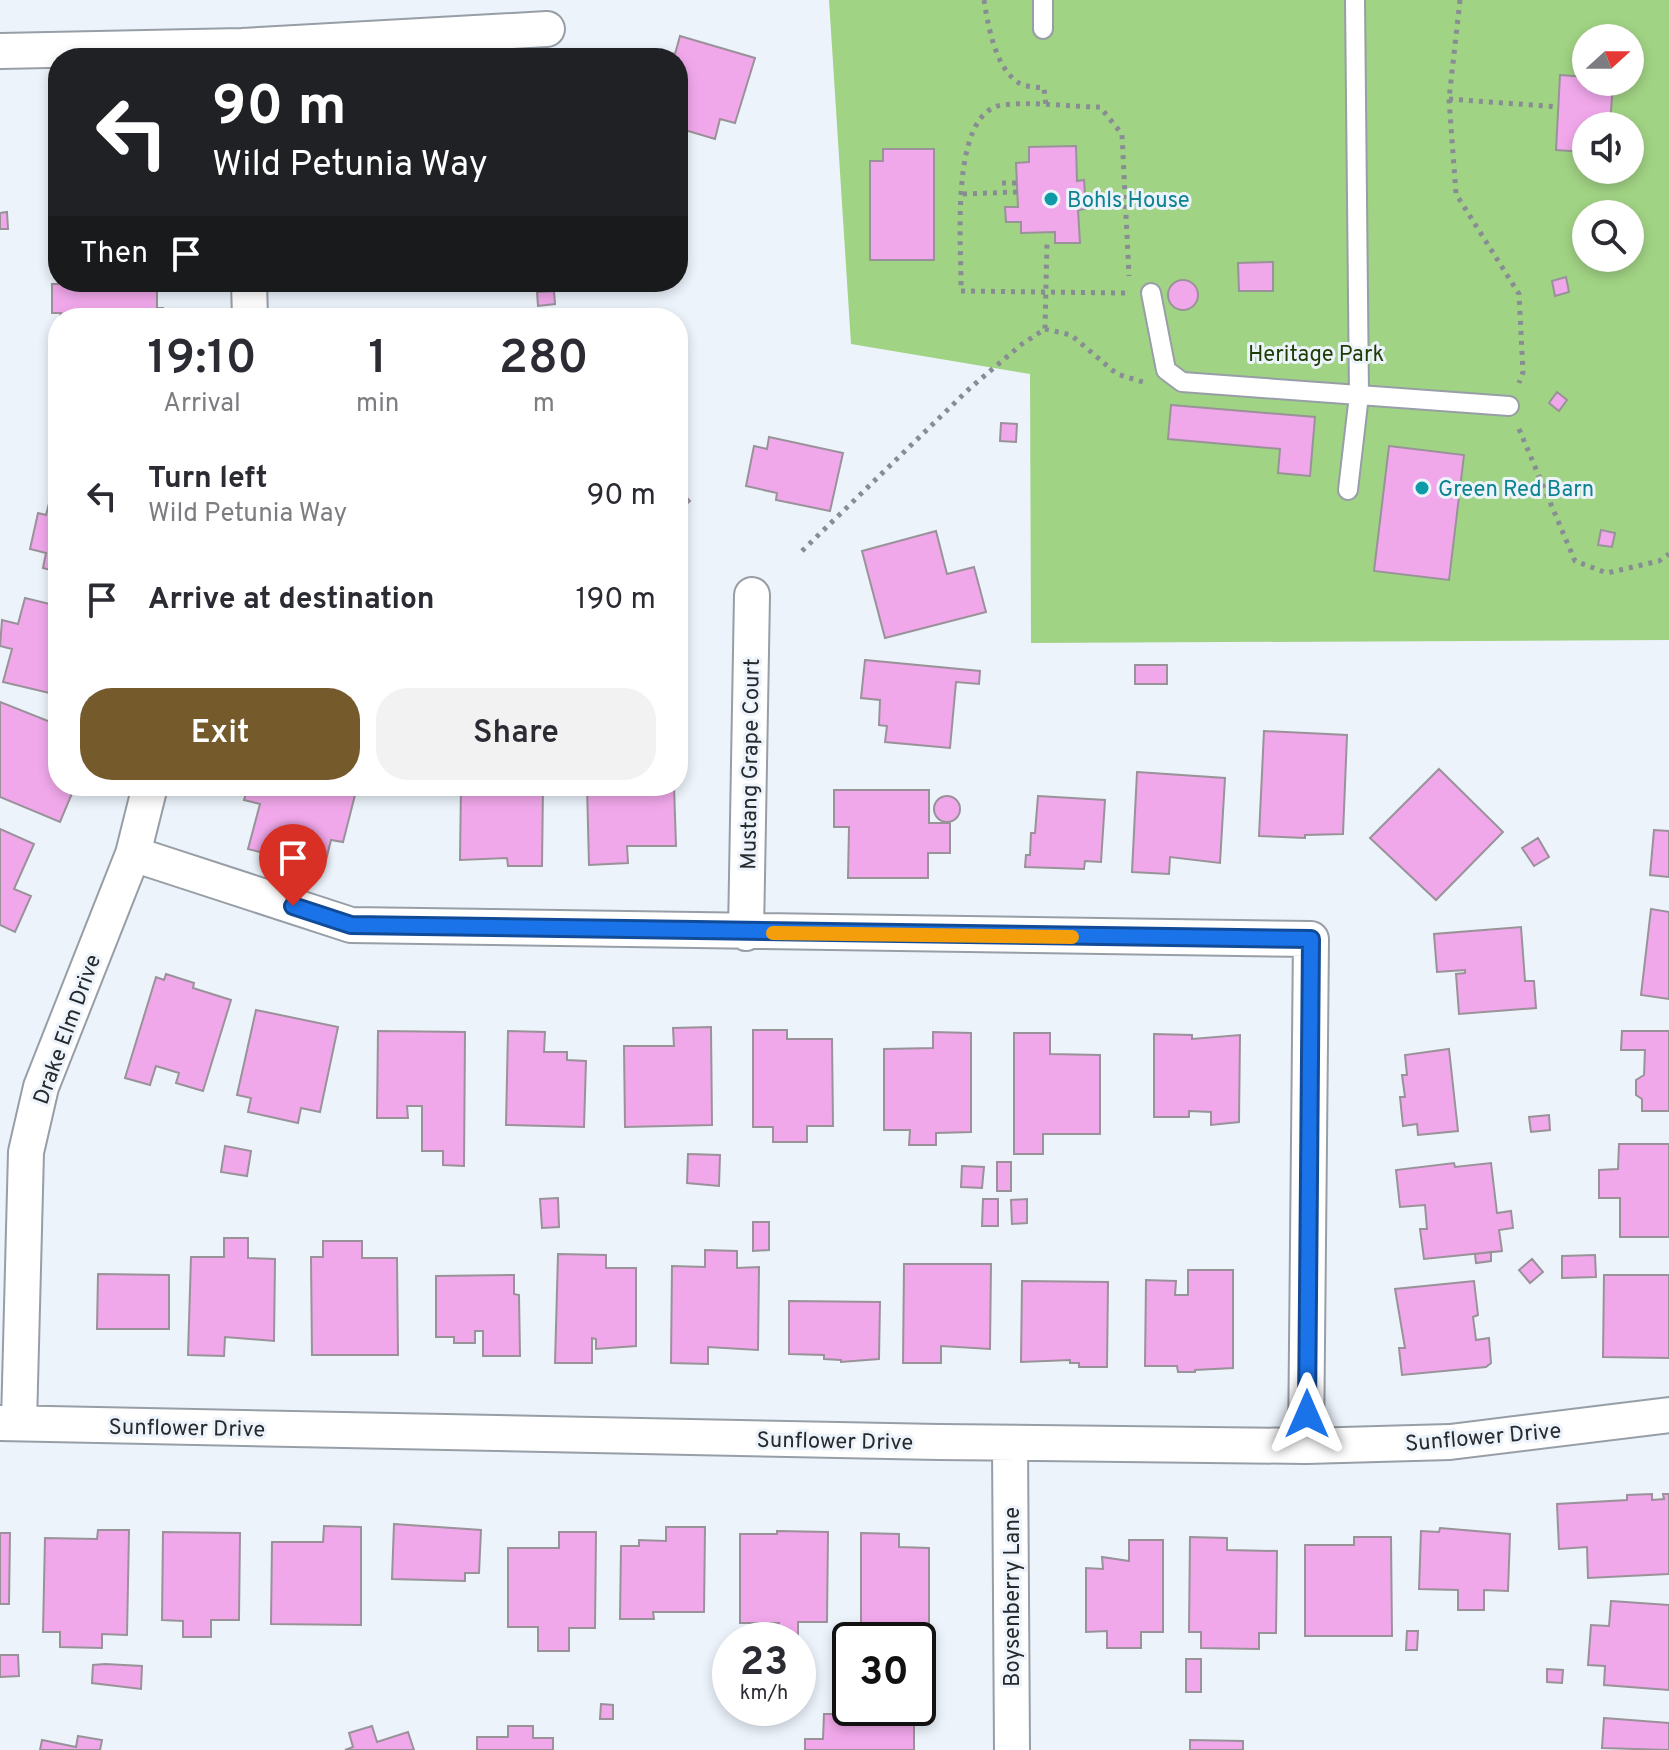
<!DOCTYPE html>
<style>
body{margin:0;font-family:Overpass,sans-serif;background:#f2f2f3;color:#2b2b33;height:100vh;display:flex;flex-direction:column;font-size:30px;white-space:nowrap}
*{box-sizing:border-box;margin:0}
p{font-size:26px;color:#7c7c81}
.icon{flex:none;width:44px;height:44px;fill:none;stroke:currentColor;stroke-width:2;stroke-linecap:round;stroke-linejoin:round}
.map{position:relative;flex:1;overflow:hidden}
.details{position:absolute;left:48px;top:308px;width:640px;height:488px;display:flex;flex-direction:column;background:#fff;border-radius:32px;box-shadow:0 4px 12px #0003}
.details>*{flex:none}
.top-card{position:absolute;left:48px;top:48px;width:640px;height:244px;border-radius:32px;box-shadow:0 4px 12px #0003;background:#202124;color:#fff;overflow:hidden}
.needle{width:52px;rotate:69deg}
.buttons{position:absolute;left:1572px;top:24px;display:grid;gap:16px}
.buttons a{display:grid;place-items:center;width:72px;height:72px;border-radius:50%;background:#fff;box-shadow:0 4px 12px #0003;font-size:40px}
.speed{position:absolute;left:712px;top:1622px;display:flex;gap:16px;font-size:40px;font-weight:700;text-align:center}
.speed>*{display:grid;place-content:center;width:104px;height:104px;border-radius:50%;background:#fff;box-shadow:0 4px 12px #0003;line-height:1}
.speed small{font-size:20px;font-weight:400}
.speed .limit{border:4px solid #111;border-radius:12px;background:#fff;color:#111}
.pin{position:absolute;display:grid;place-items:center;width:68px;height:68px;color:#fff;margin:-82px -34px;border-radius:50% 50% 50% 0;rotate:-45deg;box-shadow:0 0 8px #0007}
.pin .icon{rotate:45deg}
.me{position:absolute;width:88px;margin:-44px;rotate:0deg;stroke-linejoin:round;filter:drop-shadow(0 0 6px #0008)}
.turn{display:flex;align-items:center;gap:28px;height:168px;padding:0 32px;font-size:36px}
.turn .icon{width:104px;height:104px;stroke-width:2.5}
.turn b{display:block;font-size:56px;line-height:68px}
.then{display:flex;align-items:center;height:76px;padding:0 32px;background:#0003;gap:16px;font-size:30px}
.eta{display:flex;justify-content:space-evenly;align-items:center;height:136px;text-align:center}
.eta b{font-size:48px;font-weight:600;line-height:56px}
.cta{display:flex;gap:16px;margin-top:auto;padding:16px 32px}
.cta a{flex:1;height:92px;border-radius:32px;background:#755a2c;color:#fff;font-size:32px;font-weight:600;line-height:92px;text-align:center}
.cta a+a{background:#f2f2f3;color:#2b2b33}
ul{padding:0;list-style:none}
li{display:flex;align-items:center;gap:24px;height:104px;padding:0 32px}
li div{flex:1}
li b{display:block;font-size:30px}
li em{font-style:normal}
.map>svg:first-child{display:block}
.green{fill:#a1d384;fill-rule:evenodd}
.building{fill:#f1a8eb;stroke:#9a9299;stroke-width:2}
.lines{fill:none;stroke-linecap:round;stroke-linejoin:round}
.service-casing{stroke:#979ea6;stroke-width:22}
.minor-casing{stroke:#979ea6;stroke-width:38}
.path{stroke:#888d93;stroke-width:5;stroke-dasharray:4 6;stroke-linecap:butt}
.service{stroke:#fff;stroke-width:18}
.minor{stroke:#fff;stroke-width:34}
.route-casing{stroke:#114b97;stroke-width:20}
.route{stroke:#1a73e8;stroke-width:14}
.slow{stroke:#f59e0b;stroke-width:14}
.culture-dot{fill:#0f9aa8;stroke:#ecf3fb;stroke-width:3}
.labels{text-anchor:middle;stroke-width:6;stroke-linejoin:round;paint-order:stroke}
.culture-label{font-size:22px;fill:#0d838f;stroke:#ecf3fb;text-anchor:start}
.park-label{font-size:22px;fill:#1d3c02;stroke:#ecf3fb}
.street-label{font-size:22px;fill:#272a2d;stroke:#ecf3fb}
</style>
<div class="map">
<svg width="1669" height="1750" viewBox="0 0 1669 1750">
<rect width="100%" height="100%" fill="#ecf3fb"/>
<path class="green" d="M 829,0 L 1669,0 L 1669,640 L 1031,643 L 1030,374 L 851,344 ZM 1586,38 L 1630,38 L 1630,82 L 1586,82 ZM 1586,126 L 1630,126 L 1630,170 L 1586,170 ZM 1586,214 L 1630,214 L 1630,258 L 1586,258 Z"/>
<path class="building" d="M 680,36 L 755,58 L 735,123 L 720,119 L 715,139 L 678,128 L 678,58 L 666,58 L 668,52 L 675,54 Z
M 1560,75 L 1586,77 L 1586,82 L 1613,82 L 1610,126 L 1586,126 L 1586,152 L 1556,150 Z
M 1076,146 L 1077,181 L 1084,180 L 1086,209 L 1078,210 L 1080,243 L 1055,243 L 1055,232 L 1021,233 L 1021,222 L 1006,222 L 1005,207 L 1018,207 L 1016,163 L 1029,162 L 1029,147 Z
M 883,149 L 934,149 L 934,260 L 870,260 L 870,161 L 883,161 Z
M 7,212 L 8,229 L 0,229 L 0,213 Z
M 1273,262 L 1273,291 L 1239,291 L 1238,263 Z
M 1566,277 L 1569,292 L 1555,296 L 1552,281 Z
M1168 295a15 15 0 1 1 30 0a15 15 0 1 1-30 0Z
M 157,282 L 157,308 L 163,308 L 162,318 L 60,318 L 61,313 L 52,313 L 52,284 Z
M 554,291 L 555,304 L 538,306 L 537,292 Z
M 1557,392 L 1567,400 L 1559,411 L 1549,403 Z
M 1171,405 L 1315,417 L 1310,476 L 1278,473 L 1280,449 L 1168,439 Z
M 1001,423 L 1017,424 L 1016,442 L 1000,441 Z
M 769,437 L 843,453 L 830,511 L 776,500 L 777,493 L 746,486 L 754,446 L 767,449 Z
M 1389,446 L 1464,455 L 1449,580 L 1374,571 Z
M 57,472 L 58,473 L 58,572 L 43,568 L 46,553 L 30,549 L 38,513 L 46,515 Z
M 678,488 L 690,501 L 678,512 Z
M 1601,530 L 1615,533 L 1612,547 L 1598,545 Z
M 936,531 L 947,574 L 974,567 L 986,612 L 885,638 L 862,551 Z
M 25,598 L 58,606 L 58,695 L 3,682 L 12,649 L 0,646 L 2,620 L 18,624 Z
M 865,660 L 980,671 L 979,684 L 956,682 L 950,748 L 885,742 L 887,726 L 879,725 L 880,700 L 861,698 Z
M 1135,665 L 1167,665 L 1167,684 L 1135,684 Z
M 0,702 L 58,725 L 58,786 L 71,786 L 73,791 L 60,822 L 0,797 Z
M 1264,731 L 1347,735 L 1343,834 L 1305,835 L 1305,838 L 1259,836 Z
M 1439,769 L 1503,832 L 1436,900 L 1370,838 Z
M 1137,772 L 1225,778 L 1220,863 L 1170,857 L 1169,874 L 1132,872 Z
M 248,786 L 337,786 L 337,791 L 355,795 L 343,842 L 331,840 L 324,868 L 248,849 L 260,804 L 244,800 Z
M 461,786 L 543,786 L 542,866 L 508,866 L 507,858 L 460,860 Z
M 587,786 L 674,786 L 676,846 L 627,846 L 628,863 L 589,865 Z
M 834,790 L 929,790 L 929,823 L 950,823 L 950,853 L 928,853 L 928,878 L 848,878 L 849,827 L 834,827 Z
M934 809a13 13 0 1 1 26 0a13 13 0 1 1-26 0Z
M 1038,796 L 1105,800 L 1101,862 L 1085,861 L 1084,869 L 1025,867 L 1026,855 L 1030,855 L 1031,833 L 1035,833 Z
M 0,829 L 34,844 L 14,889 L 31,896 L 15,932 L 0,925 Z
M 1654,830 L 1669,831 L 1669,877 L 1650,875 Z
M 1538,838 L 1549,857 L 1534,866 L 1522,848 Z
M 1651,909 L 1669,912 L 1669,999 L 1641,995 Z
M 1521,927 L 1525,981 L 1534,981 L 1536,1008 L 1459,1014 L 1456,974 L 1465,973 L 1465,970 L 1437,972 L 1434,934 Z
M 166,974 L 194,983 L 193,988 L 231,1000 L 203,1091 L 176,1083 L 179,1073 L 156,1066 L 150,1085 L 125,1078 L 156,977 L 164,980 Z
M 256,1010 L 338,1027 L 320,1112 L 301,1108 L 298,1123 L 248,1112 L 251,1098 L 237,1095 Z
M 711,1027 L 712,1125 L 625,1127 L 624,1046 L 674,1046 L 673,1028 Z
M 753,1030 L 787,1030 L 787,1039 L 832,1039 L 833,1126 L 807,1126 L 807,1142 L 773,1142 L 773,1127 L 753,1127 Z
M 378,1031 L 465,1032 L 464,1166 L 443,1165 L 443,1151 L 422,1151 L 422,1106 L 407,1106 L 408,1118 L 377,1118 Z
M 508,1031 L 545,1032 L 544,1052 L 567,1052 L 567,1060 L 586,1061 L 584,1127 L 506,1125 Z
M 1622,1031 L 1669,1031 L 1669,1111 L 1642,1111 L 1642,1099 L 1636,1095 L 1636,1080 L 1644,1075 L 1645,1050 L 1621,1050 Z
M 933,1032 L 971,1033 L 971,1132 L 936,1133 L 936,1145 L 909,1145 L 910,1130 L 884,1130 L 884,1049 L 933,1048 Z
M 1014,1033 L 1050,1033 L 1050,1054 L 1100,1055 L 1100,1134 L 1043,1134 L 1043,1154 L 1014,1154 Z
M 1154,1034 L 1192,1035 L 1192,1039 L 1240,1035 L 1239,1122 L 1211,1125 L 1211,1112 L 1189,1111 L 1189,1117 L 1154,1117 Z
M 1449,1049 L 1458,1131 L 1418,1135 L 1417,1124 L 1403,1126 L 1400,1097 L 1405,1097 L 1402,1075 L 1407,1075 L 1405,1055 Z
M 1549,1115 L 1550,1130 L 1531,1132 L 1529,1117 Z
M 1619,1144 L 1669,1144 L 1669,1237 L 1620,1237 L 1620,1198 L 1599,1198 L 1599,1170 L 1618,1169 Z
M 225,1146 L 251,1151 L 247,1176 L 221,1172 Z
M 688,1154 L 720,1155 L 719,1186 L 687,1183 Z
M 997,1162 L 1011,1162 L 1011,1191 L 997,1191 Z
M 1454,1163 L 1455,1167 L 1491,1163 L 1497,1213 L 1511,1211 L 1513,1228 L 1499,1230 L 1502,1251 L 1424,1259 L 1420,1229 L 1427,1229 L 1425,1205 L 1400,1207 L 1396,1170 Z
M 962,1166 L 984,1167 L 982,1188 L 961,1187 Z
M 558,1198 L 559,1227 L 542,1228 L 540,1199 Z
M 983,1199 L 998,1199 L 998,1226 L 982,1226 Z
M 1027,1199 L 1027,1223 L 1012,1224 L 1011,1200 Z
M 753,1222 L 769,1222 L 769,1250 L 753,1251 Z
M 224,1238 L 248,1238 L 248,1258 L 275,1259 L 274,1341 L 225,1337 L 224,1356 L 188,1355 L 191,1257 L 224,1257 Z
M 323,1241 L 362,1241 L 362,1258 L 397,1258 L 398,1355 L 312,1355 L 311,1257 L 323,1257 Z
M 705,1250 L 737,1251 L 737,1268 L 759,1267 L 758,1350 L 708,1347 L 708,1364 L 671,1363 L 672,1266 L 705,1267 Z
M 1491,1252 L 1491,1261 L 1476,1263 L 1475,1254 Z
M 558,1254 L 606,1255 L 606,1268 L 636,1268 L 636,1346 L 596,1349 L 596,1339 L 592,1338 L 592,1363 L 555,1363 Z
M 1595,1255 L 1596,1277 L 1562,1278 L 1562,1256 Z
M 1532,1259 L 1543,1272 L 1530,1283 L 1519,1270 Z
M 904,1264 L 991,1264 L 990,1349 L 941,1346 L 941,1363 L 903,1363 Z
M 1188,1270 L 1233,1270 L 1233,1368 L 1195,1370 L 1195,1372 L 1178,1372 L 1177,1366 L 1145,1366 L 1146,1280 L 1176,1281 L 1175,1295 L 1188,1295 Z
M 98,1274 L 169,1275 L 169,1329 L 97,1329 Z
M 514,1275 L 514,1294 L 519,1295 L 520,1356 L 483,1356 L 483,1331 L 475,1331 L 475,1343 L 454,1343 L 454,1337 L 436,1337 L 436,1276 Z
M 1604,1275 L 1669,1275 L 1669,1358 L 1603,1357 Z
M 1022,1281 L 1108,1282 L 1107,1367 L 1079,1367 L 1079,1363 L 1070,1363 L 1070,1360 L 1021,1362 Z
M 1474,1281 L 1478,1315 L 1473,1317 L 1476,1340 L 1489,1338 L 1491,1363 L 1486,1367 L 1402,1375 L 1399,1348 L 1405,1348 L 1395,1289 Z
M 789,1301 L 880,1302 L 879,1359 L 841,1362 L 841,1360 L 824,1359 L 824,1355 L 789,1354 Z
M 1652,1494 L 1652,1500 L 1664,1499 L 1663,1494 L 1669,1494 L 1669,1574 L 1588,1578 L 1587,1547 L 1559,1549 L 1557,1504 L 1627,1500 L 1627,1495 Z
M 394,1524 L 481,1530 L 479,1573 L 465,1573 L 465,1581 L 392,1579 Z
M 324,1526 L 361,1527 L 361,1625 L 271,1624 L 272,1542 L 323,1542 Z
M 666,1527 L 705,1527 L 704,1612 L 653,1612 L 654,1619 L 620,1619 L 621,1546 L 639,1546 L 639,1540 L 666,1541 Z
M 1440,1528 L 1510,1534 L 1508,1591 L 1484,1590 L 1484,1610 L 1458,1610 L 1458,1590 L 1419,1589 L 1421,1531 L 1439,1532 Z
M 98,1530 L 129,1530 L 127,1635 L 102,1634 L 102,1648 L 60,1647 L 60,1632 L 43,1632 L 45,1538 L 97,1539 Z
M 777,1531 L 828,1532 L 827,1622 L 798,1622 L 798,1638 L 779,1638 L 779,1623 L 740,1623 L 740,1534 L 777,1534 Z
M 163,1532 L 240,1533 L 239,1620 L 211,1620 L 211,1637 L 183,1637 L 183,1621 L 162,1620 Z
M 559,1532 L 596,1532 L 595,1628 L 569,1628 L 569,1651 L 538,1651 L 538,1627 L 508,1627 L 508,1548 L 559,1548 Z
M 0,1533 L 10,1533 L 9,1604 L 0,1604 Z
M 861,1533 L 899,1534 L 899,1547 L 929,1548 L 929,1625 L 861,1625 Z
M 1190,1537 L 1227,1538 L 1227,1550 L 1277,1551 L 1276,1633 L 1259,1633 L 1259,1649 L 1201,1648 L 1201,1632 L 1189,1632 Z
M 1354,1537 L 1391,1537 L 1392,1636 L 1305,1636 L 1305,1545 L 1354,1545 Z
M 1129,1540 L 1163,1540 L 1163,1632 L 1141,1632 L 1141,1648 L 1107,1648 L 1107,1631 L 1086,1632 L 1086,1568 L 1103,1569 L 1102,1557 L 1129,1561 Z
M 1611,1601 L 1669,1605 L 1669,1690 L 1604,1685 L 1605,1666 L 1588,1665 L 1591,1625 L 1609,1626 Z
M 1407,1631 L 1418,1631 L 1417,1650 L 1406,1650 Z
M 0,1655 L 18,1655 L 19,1676 L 0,1677 Z
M 1186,1659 L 1201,1659 L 1201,1692 L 1186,1692 Z
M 105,1664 L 142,1666 L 141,1689 L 92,1683 L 93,1665 Z
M 1547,1669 L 1563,1670 L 1562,1683 L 1547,1682 Z
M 601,1704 L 613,1705 L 613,1719 L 600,1719 Z
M 824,1714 L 851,1714 L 851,1720 L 876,1719 L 876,1714 L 914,1714 L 914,1750 L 805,1750 L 805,1739 L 823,1739 Z
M 1604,1718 L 1669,1723 L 1669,1750 L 1602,1748 Z
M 372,1726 L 377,1742 L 408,1732 L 414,1750 L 345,1750 L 353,1747 L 349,1733 Z
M 508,1726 L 533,1726 L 533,1738 L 553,1738 L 553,1750 L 477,1750 L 477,1737 L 508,1737 Z
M 78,1736 L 102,1740 L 100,1750 L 40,1750 L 42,1740 L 76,1747 Z
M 1190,1740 L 1243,1741 L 1243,1750 L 1190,1750 Z"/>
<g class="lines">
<g class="service-casing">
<path id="service" d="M 1043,29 L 1043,0
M 1151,293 L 1166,370 L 1182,382 L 1359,395 L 1355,0
M 1348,490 L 1359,395 L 1509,406"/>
</g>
<g class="minor-casing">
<path id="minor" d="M 0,51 L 242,46 L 547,29
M 249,282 L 250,318
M 133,854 L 351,925 L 1311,939 L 1306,1446
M 746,933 L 752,595
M 0,1423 L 939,1442 L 1306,1446 L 1450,1442 L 1669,1415
M 19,1423 L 26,1152 L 41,1087 L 133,854 L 150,786
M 1010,1443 L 1012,1750"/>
</g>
<path class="path" d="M 984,0 C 988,25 995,68 1019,83 C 1025,87 1037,87 1044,88 L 1046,106
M 1460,0 L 1449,99 L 1456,194 L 1519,294 L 1523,372 L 1519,383
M 1449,99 L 1559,107
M 1002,183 L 1017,183
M 963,194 L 1017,192
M 1125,293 L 961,291 C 962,250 948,113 1002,105 C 1033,101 1069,107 1100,107 L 1122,134 L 1129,276
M 1045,329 L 1071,335 L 1117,374 L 1143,382
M 1519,429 L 1575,561 L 1607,573 L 1659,561 L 1669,554
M 802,551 L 969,389 L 1022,344 L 1045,329 L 1047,241"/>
<use href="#service" class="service"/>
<use href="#minor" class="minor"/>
</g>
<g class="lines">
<g class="route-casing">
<path id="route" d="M 293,906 L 351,925 L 1311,939 L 1307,1414"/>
</g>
<use href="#route" class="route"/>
<path class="slow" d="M 773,933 L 1072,937"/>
</g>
<g class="culture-dot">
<circle cx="1051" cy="199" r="8"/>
<circle cx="1422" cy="488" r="8"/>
</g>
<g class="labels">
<g class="culture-label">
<text x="1067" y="207">Bohls House</text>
<text x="1438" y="496">Green Red Barn</text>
</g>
<g class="park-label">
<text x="1316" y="361">Heritage Park</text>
</g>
<g class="street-label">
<text transform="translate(749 764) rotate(-89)" y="8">Mustang Grape Court</text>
<text transform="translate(66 1029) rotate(-70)" y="8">Drake Elm Drive</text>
<text transform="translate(187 1427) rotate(1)" y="8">Sunflower Drive</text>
<text transform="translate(1483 1436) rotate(-5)" y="8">Sunflower Drive</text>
<text transform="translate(835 1440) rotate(1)" y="8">Sunflower Drive</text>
<text transform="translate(1011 1597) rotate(-90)" y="8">Boysenberry Lane</text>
</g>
</g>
</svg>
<div class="buttons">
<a><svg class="needle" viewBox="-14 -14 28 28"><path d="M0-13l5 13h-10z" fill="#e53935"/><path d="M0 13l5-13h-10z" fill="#7c7c81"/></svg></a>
<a><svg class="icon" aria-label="sound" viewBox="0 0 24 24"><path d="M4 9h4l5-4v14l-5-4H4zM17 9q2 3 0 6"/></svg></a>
<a><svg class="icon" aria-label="search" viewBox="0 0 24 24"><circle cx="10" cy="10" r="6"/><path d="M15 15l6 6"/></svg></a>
</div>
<div class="speed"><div>23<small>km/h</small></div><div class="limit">30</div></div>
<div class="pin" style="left:293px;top:906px;background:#d93025"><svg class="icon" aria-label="arrive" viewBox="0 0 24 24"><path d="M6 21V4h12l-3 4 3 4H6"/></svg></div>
<svg class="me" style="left:1307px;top:1414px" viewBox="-20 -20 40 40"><path d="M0-17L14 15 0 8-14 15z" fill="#1a73e8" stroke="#fff" stroke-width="4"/></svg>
<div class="top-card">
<div class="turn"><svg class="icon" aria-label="left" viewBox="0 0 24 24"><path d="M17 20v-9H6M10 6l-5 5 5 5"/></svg><div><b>90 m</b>Wild Petunia Way</div></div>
<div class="then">Then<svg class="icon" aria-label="arrive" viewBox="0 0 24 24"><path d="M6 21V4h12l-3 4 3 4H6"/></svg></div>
</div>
<section class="details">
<div class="eta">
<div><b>19:10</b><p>Arrival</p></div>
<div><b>1</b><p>min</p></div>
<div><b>280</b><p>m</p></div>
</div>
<ul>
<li><svg class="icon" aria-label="left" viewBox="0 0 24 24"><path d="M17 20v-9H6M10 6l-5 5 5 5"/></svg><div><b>Turn left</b><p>Wild Petunia Way</p></div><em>90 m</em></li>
<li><svg class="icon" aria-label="arrive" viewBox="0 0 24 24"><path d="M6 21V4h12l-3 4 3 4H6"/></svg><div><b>Arrive at destination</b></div><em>190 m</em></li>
</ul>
<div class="cta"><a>Exit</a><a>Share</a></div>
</section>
</div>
